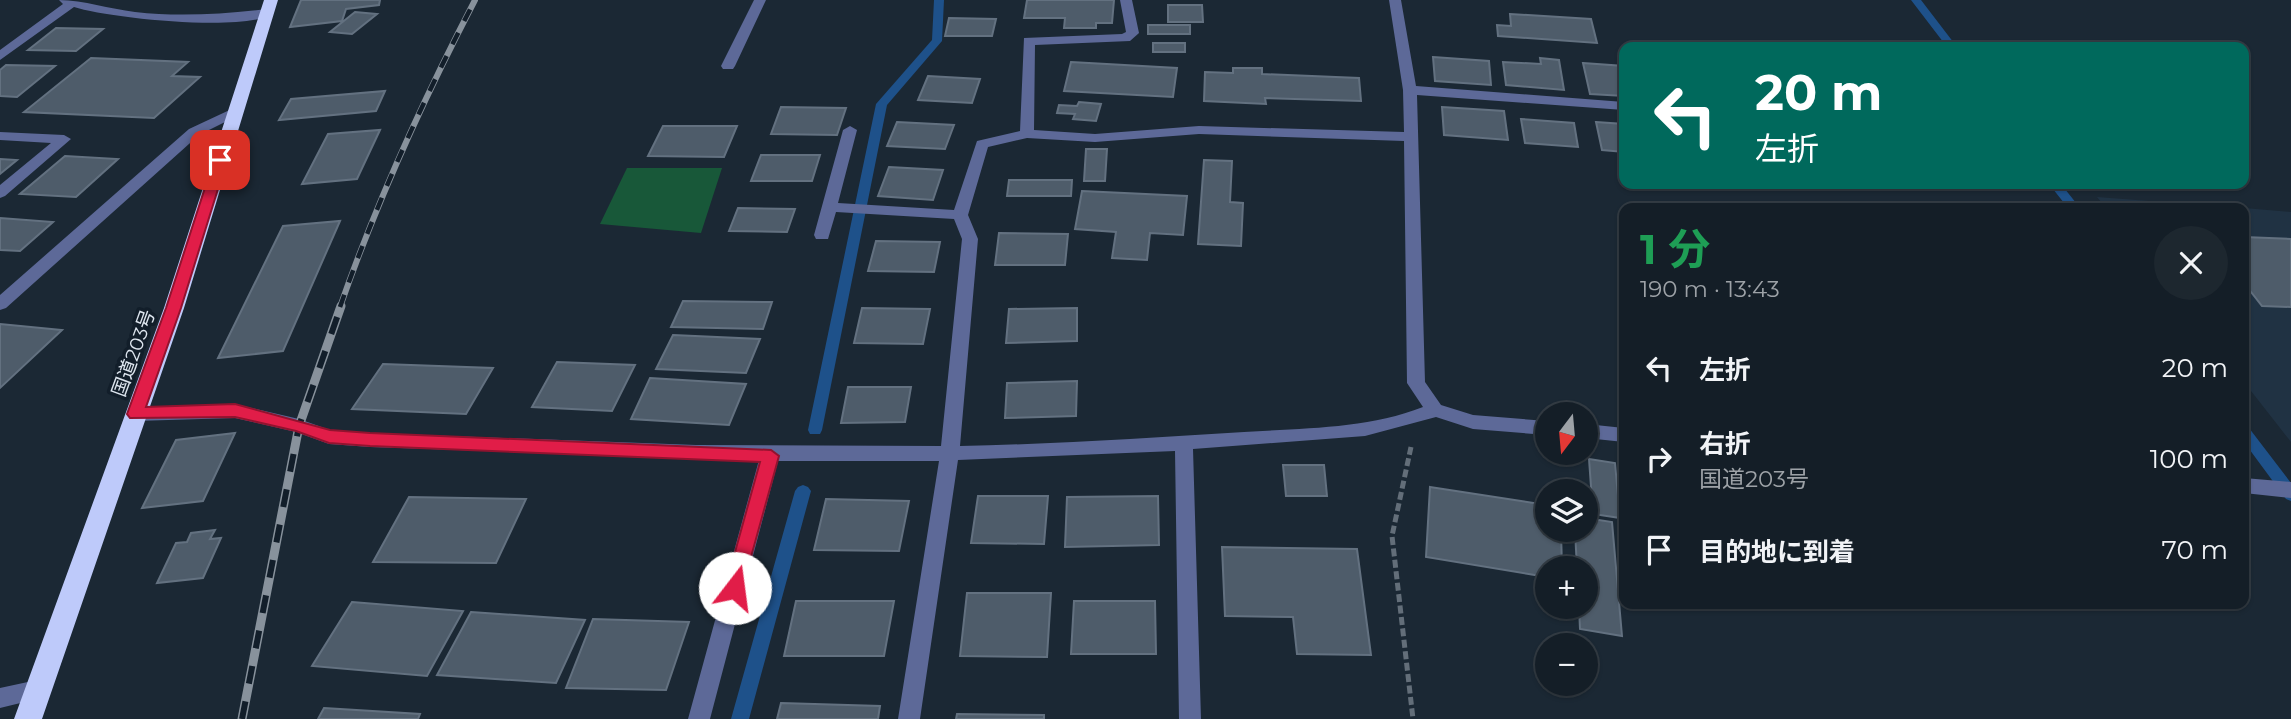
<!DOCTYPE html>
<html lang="ja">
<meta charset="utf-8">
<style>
body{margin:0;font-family:Montserrat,"Noto Sans JP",sans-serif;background:#1d272f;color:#f1f3f6;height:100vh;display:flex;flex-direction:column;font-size:26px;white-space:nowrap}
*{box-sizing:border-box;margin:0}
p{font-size:23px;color:#9da2a7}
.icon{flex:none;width:38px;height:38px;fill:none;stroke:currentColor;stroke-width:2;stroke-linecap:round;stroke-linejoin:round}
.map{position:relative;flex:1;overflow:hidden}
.panel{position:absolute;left:1619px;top:203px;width:630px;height:406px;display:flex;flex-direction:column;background:#141e27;border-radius:14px;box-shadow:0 2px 5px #0004,0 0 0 2px #333c44}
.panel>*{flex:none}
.top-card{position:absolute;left:1619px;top:42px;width:630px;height:147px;border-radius:14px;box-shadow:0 2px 5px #0004,0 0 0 2px #333c44;background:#00695c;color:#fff;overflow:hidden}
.needle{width:46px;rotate:196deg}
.controls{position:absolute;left:1535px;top:402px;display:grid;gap:14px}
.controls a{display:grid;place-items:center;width:63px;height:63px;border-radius:50%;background:#141e27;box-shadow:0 2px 5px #0004,0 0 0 2px #333c44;font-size:35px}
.pin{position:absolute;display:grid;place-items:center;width:60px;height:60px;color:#fff;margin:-30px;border-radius:14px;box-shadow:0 4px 10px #0006}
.me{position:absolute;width:77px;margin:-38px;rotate:15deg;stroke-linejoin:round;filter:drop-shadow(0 0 5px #0008)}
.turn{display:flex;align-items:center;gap:24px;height:147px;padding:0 21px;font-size:32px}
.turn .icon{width:91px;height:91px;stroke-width:2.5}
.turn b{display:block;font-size:49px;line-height:60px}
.round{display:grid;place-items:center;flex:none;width:74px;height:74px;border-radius:37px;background:#1d272f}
.overview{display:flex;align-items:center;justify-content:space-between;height:119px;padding:0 21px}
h1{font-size:42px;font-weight:700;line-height:52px;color:#1e9e55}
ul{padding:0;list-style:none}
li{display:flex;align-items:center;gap:21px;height:91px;padding:0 21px}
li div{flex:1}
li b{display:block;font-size:26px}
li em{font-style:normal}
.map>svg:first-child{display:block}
.built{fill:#203243}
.green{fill:#185839}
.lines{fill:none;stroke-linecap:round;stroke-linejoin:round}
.stream{fill:#1e518a;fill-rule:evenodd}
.building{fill:#4e5c6a;stroke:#637180;stroke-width:2}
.path{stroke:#636e79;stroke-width:5;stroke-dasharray:8 3.5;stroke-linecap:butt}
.minor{fill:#5d6998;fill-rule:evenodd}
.highway{fill:#becafa;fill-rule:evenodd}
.rail-far1-casing{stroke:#88929c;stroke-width:6}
.rail-casing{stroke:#88929c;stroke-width:9}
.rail-far1{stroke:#121e2a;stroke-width:4.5;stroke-dasharray:13;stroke-linecap:butt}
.rail{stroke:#121e2a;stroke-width:6;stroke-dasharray:18;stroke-linecap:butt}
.route{fill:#e11d48;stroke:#92132f;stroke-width:2}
.labels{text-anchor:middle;stroke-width:7;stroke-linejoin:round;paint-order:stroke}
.street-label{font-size:19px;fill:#dee6ef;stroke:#121e2a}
</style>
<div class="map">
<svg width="2291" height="719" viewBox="0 0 2291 719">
<rect width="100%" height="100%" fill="#1b2834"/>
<path class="built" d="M 2097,197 L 2241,208 L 2106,208 Z
M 2244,208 L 2291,212 L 2291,442 L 2244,382 Z"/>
<path class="green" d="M 627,168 L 722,168 L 701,233 L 600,224 Z"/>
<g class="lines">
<path class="stream" d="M 934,0 L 944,0 L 942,41 L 887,105 L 822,430 L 820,434 L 810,434 L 808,430 L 876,104 L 932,40 Z
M 1911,0 L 1921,0 L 1957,47 L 1947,47 Z
M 2049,184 L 2061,184 L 2080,208 L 2068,208 Z
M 2244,426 L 2249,428 L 2291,483 L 2291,501 L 2286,499 L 2244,442 Z
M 803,485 L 808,487 L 811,491 L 749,719 L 731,719 L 795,491 L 798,487 Z"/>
</g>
<path class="building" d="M 301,0 L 380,0 L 379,5 L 346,9 L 342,21 L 290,27 Z
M 1027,0 L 1114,0 L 1112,23 L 1096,23 L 1096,28 L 1064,28 L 1065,18 L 1024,18 Z
M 1168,5 L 1202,5 L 1203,22 L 1168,22 Z
M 355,12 L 377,14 L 352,34 L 330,32 Z
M 1510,14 L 1591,19 L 1597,43 L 1498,36 L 1497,25 L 1511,26 Z
M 949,18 L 996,19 L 992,36 L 945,36 Z
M 1148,25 L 1190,25 L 1190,34 L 1148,34 Z
M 56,28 L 103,29 L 76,51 L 28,50 Z
M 1153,43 L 1185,43 L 1185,52 L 1153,52 Z
M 1433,57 L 1489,61 L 1491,85 L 1435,81 Z
M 91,58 L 188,62 L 172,76 L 200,77 L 154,118 L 24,112 Z
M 1540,58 L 1559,60 L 1564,90 L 1506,85 L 1503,62 L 1541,64 Z
M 1071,62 L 1177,68 L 1173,97 L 1064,91 Z
M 1583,63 L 1624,66 L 1624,96 L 1590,94 Z
M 6,65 L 55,66 L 17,97 L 0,96 L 0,70 Z
M 1233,68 L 1262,68 L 1262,74 L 1359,78 L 1361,101 L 1265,98 L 1266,104 L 1204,101 L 1205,72 L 1233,73 Z
M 928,76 L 980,79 L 972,103 L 918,100 Z
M 385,91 L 376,111 L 279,120 L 291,99 Z
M 1079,102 L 1101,104 L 1096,121 L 1073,119 L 1075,114 L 1057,113 L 1059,105 L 1077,106 Z
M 781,107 L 846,108 L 837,135 L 771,134 Z
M 1442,107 L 1504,111 L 1508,140 L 1444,135 Z
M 1521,119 L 1574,123 L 1578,147 L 1525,143 Z
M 897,122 L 954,125 L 945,149 L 887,146 Z
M 1596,122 L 1624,124 L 1624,152 L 1602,150 Z
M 663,126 L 737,126 L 724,157 L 648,156 Z
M 380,130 L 357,179 L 302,184 L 328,134 Z
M 1086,149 L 1107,149 L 1105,181 L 1084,181 Z
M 761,155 L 820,155 L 812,181 L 751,181 Z
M 65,156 L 118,159 L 76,197 L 20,194 Z
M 0,159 L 17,160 L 0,174 Z
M 1204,160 L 1232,161 L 1230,202 L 1243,203 L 1241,246 L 1198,244 Z
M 889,167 L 943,170 L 933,200 L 878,196 Z
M 1009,180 L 1072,180 L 1071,196 L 1007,196 Z
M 1082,191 L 1187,196 L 1183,235 L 1150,233 L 1147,260 L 1112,258 L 1116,232 L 1075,229 Z
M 738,208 L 795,209 L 787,232 L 729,231 Z
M 0,218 L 53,222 L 20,251 L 0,250 Z
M 340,221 L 283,351 L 218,358 L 283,226 Z
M 999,233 L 1068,234 L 1065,265 L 995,265 Z
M 2244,237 L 2291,239 L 2291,307 L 2262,306 L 2244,283 Z
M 876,241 L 940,242 L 934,272 L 868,271 Z
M 683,301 L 772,302 L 763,329 L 671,327 Z
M 862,308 L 930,309 L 923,344 L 854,343 Z
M 1077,308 L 1077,341 L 1006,343 L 1009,309 Z
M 0,324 L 62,330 L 0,388 Z
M 673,335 L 760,339 L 746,373 L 656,369 Z
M 557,362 L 635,365 L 612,411 L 532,407 Z
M 383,364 L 493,368 L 466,414 L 352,409 Z
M 650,378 L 746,384 L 729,425 L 631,419 Z
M 1077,381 L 1076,416 L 1005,418 L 1007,383 Z
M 848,387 L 911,387 L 905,422 L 841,423 Z
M 235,433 L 203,501 L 142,508 L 176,440 Z
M 1589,459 L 1615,463 L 1620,518 L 1593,514 Z
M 1283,465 L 1324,465 L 1327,496 L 1286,496 Z
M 1430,487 L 1547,505 L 1547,530 L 1561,530 L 1562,569 L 1547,569 L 1547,577 L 1426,557 Z
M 978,496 L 1048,496 L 1044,544 L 971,543 Z
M 1158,496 L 1159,545 L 1065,547 L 1067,497 Z
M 409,497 L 526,499 L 496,563 L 373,562 Z
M 826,499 L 909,501 L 899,551 L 814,550 Z
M 1586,518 L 1612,522 L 1622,636 L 1580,629 L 1579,607 L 1586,607 L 1586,569 L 1577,569 L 1575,530 L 1586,530 Z
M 215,530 L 210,539 L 221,538 L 203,578 L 157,583 L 176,543 L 187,542 L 191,533 Z
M 1222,547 L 1357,549 L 1371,655 L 1297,654 L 1293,617 L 1225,616 Z
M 967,593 L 1051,593 L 1047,657 L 960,656 Z
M 796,601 L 894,601 L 884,656 L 784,656 Z
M 1074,601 L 1155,601 L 1156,654 L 1071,654 Z
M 352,602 L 463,611 L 427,676 L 312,666 Z
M 471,612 L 585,620 L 556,683 L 437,675 Z
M 593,619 L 689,622 L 666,690 L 566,688 Z
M 781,703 L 880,706 L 878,719 L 777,719 Z
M 324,708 L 420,714 L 418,719 L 318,719 Z
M 957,714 L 1044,715 L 1044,719 L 956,719 Z"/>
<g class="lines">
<path class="path" d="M 1411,447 L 1392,536 L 1413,719"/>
<path class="minor" d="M 59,0 C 84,0 109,9 135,12 C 179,17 223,14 267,9 L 273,13 C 248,33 107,18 74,7 L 0,60 L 0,50 L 63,4 Z
M 754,0 L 766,0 L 735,66 L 733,69 L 723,69 L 721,66 Z
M 1120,0 L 1132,0 L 1139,33 L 1130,41 L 1035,45 L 1034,130 L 1095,134 L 1199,126 L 1404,132 L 1403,90 L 1389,0 L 1401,0 L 1416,86 L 1624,102 L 1624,110 L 1417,95 L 1425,382 L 1441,405 L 1473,415 L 1547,421 L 1547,435 L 1473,429 L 1436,417 L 1365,436 L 1193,449 L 1201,719 L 1179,719 L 1175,451 L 958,460 L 920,719 L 898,719 L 939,461 L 778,461 L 710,719 L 688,719 L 759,460 L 370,447 L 329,444 L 296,432 L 235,418 L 135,421 L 129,419 L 126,414 L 129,409 L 135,407 L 235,404 L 299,419 L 330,430 L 370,433 L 696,445 L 941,446 L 962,239 L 954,219 L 836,212 L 828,239 L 816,239 L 814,235 L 843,130 L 850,126 L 857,130 L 838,203 L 954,210 L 977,141 L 1020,131 L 1024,38 L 1122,34 L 1126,32 ZM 1199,134 L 1404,141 L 1407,383 L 1423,407 C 1367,429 1304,428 1244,432 C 1149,438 1055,444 960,446 L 978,239 L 968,215 L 988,147 L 1027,138 L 1095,142 Z
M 236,107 L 241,108 L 241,114 L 199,135 L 6,308 L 0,310 L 0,295 L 189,129 Z
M 0,132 L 64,135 L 71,139 L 5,196 L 0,198 L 0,185 L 51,143 L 0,140 Z
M 1586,424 L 1624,428 L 1624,442 L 1586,438 Z
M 2244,478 L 2291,482 L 2291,498 L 2244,493 Z
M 37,680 L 45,683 L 48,690 L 45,697 L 0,708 L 0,688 Z"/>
<path class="highway" d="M 264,0 L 278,0 L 184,308 L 42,719 L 14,719 L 164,308 Z"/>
<g class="rail-far1-casing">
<path id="rail-far1" d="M 340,307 C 377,201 423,100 475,0"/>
</g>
<g class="rail-casing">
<path id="rail" d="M 242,719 L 299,426 L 341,306"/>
</g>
<use href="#rail-far1" class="rail-far1"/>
<use href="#rail" class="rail"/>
</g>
<path class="route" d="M 220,156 L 227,160 L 181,308 L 146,407 L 235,404 L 330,430 L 370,433 L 771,450 L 779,456 L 741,593 L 728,593 L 725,588 L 760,462 L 370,446 L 329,443 L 296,431 L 235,417 L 130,418 L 127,414 L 166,308 L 214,160 Z"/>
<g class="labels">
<g class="street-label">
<text transform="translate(133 353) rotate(-70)" y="7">国道203号</text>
</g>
</g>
</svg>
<div class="controls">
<a><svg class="needle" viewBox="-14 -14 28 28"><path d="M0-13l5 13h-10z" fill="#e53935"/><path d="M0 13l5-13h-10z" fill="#9da2a7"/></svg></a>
<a><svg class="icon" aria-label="layers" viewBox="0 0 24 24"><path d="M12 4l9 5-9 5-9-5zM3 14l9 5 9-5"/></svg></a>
<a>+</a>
<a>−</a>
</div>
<div class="pin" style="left:220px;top:160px;background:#d93025"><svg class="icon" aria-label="arrive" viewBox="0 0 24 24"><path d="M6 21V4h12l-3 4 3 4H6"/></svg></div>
<svg class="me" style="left:735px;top:588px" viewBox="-20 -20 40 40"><circle r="19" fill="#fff"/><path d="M0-13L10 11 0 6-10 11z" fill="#e11d48"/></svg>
<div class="top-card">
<div class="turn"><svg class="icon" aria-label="left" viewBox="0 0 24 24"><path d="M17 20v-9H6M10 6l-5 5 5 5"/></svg><div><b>20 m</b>左折</div></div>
</div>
<section class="panel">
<div class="overview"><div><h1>1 分</h1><p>190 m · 13:43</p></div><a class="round"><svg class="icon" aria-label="close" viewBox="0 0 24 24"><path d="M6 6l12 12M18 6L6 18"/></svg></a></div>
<ul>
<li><svg class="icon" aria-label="left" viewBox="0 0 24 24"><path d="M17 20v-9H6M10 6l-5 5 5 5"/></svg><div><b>左折</b></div><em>20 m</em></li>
<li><svg class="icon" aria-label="right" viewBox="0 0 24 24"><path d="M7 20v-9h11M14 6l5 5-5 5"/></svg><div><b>右折</b><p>国道203号</p></div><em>100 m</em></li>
<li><svg class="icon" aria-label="arrive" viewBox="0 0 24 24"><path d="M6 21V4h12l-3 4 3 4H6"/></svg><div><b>目的地に到着</b></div><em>70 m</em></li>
</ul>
</section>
</div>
